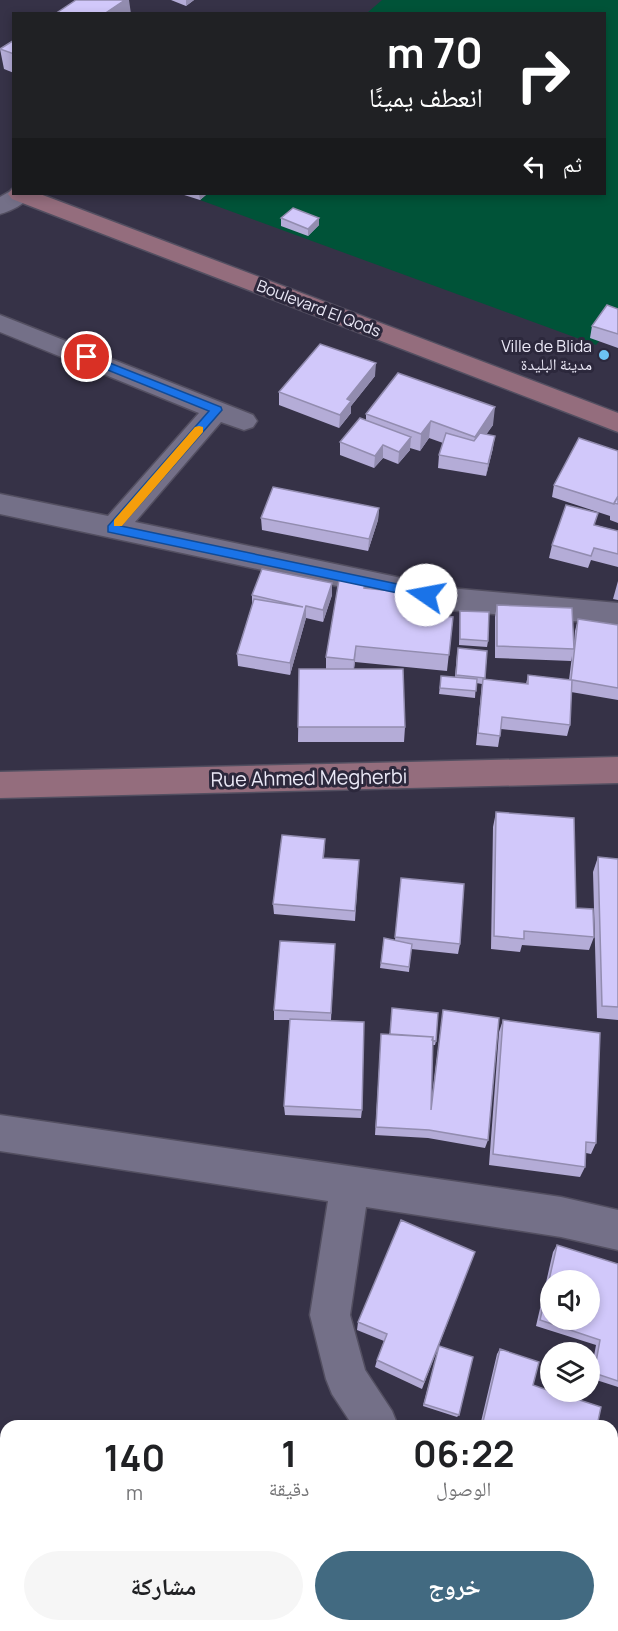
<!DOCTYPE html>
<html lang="ar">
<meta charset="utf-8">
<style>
body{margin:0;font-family:Manrope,"Noto Naskh Arabic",sans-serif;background:#f6f6f6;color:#202124;direction:rtl;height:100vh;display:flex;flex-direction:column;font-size:22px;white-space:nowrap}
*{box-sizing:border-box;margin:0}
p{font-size:20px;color:#757577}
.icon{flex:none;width:33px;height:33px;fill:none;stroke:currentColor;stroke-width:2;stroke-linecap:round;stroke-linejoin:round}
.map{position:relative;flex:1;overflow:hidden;direction:ltr}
.sheet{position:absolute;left:0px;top:1420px;width:618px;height:212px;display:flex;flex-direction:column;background:#fff;border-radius:18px 18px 0 0;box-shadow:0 3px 9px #0003;direction:rtl}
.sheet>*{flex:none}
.top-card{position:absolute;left:12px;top:12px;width:594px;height:183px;border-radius:0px;box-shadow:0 3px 9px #0003;direction:rtl;background:#202124;color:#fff;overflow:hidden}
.fabs{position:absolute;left:540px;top:1270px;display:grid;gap:12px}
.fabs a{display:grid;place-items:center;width:60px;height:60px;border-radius:50%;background:#fff;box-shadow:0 3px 9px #0003;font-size:30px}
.pin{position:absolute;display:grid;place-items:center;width:51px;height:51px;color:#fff;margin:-26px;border:3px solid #fff;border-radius:50%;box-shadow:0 2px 6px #0007}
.me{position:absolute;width:66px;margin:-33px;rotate:282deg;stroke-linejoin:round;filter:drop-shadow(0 0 4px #0008)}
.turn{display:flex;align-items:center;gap:21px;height:126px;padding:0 24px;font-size:27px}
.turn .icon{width:78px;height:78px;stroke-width:2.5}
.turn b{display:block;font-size:42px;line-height:51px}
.then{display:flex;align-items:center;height:57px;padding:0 24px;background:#0003;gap:12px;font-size:22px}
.eta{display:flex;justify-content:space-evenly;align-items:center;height:102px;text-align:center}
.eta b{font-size:36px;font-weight:700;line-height:42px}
.button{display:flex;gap:12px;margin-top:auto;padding:12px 24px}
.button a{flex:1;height:69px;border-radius:36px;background:#426a81;color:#fff;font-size:24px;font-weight:700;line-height:69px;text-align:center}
.button a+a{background:#f6f6f6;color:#202124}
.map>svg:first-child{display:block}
.green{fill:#005338}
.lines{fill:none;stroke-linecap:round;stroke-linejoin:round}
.minor-casing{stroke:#534f61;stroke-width:3}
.secondary-casing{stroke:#534f61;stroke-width:3}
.minor{fill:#747088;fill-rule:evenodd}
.secondary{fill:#946d7d;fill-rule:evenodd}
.wall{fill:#b4acd7}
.shaded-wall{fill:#928caf}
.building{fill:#d1c8fa;stroke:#928caf;stroke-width:1.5;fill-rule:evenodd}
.route{fill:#1a73e8;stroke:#114b97;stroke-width:1.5}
.slow{fill:#f59e0b}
.poi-dot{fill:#6cc3f2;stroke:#2c283c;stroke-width:2}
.labels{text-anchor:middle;stroke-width:6;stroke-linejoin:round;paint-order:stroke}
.far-street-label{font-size:16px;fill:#ebe9f7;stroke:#2c283c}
.far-poi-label{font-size:16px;fill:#ebe9f7;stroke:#2c283c;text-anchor:end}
.street-label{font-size:20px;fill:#ebe9f7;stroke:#2c283c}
</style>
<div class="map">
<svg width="618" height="1631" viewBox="0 0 618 1631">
<rect width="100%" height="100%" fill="#363247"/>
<path class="green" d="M 382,0 L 618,0 L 618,318 L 596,345 L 200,200 L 207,194 L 604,194 L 604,14 L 367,13 Z"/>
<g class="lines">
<g class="minor-casing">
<path id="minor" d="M 14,189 L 14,194 L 32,194 C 25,204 11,211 0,214 L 0,197 Z
M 0,315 L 253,415 L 257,421 L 253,427 L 244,430 L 221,422 L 135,522 L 449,588 L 618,603 L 618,625 L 449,610 L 0,514 L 0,494 L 108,516 L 199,413 L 0,332 Z
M 0,1115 L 561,1197 L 618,1210 L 618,1250 L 561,1237 L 366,1207 L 350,1315 L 365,1370 L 392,1411 L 398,1426 L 353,1426 L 332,1394 L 326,1379 L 310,1315 L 328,1201 L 0,1151 Z
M 612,1555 L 618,1557 L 618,1602 L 612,1600 Z"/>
</g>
<g class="secondary-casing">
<path id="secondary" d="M 12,189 L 14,194 L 40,194 L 618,413 L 618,432 L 12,199 L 8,194 Z
M 618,757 L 618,783 L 0,798 L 0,772 Z"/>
</g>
<use href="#minor" class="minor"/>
<use href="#secondary" class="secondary"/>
</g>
<path class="wall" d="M 171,0 L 194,0 L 186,6 Z
M 14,40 L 14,73 L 4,69 L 0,49 Z
M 181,194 L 207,194 L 200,200 Z
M 281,218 L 319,225 L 308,236 L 281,226 Z
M 618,309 L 618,348 L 590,338 L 592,326 Z
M 375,376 L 351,406 L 351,413 L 339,428 L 279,405 L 279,392 Z
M 366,414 L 493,425 L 486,434 L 493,448 L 486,476 L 438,468 L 439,455 L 443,443 L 429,438 L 420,451 L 410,448 L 410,450 L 398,464 L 383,458 L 374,468 L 340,455 L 340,442 L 366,420 Z
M 554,485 L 618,504 L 618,523 L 610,520 L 610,516 L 552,497 Z
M 379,508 L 378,520 L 368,551 L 262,530 L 261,518 Z
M 596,525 L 618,531 L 618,567 L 591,560 L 588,568 L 549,558 L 552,545 Z
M 618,581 L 618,600 L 613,599 Z
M 365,588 L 420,613 L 453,617 L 447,671 L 355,662 L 354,669 L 405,727 L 404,742 L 298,742 L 299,669 L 326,669 L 326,657 Z
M 252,595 L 332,595 L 323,622 L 306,618 L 290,675 L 238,666 L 237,654 L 252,605 Z
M 497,605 L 574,644 L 575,631 L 578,619 L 618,625 L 618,700 L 571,692 L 570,725 L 567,736 L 501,729 L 498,747 L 476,745 L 482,684 L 476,683 L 475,698 L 439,694 L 441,676 L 455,677 L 457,654 L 487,651 L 485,679 L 526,684 L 528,675 L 569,680 L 572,656 L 571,661 L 495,658 L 495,617 Z
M 460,611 L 488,641 L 487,647 L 459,645 Z
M 496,812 L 576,908 L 594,937 L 589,950 L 522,945 L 520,952 L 491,949 L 493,827 Z
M 325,839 L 324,858 L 359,860 L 355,921 L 274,914 L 273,904 Z
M 598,857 L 618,859 L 618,1020 L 597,1018 L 593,872 Z
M 401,878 L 460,944 L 458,954 L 411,949 L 409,972 L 380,968 L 384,938 L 395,940 Z
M 335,944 L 331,1020 L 362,1110 L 361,1118 L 285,1115 L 284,1106 L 290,1020 L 274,1020 L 274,1010 Z
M 443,1010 L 488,1140 L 485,1148 L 428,1138 L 375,1135 L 381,1034 L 436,1041 L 435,1045 L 432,1045 L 431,1104 Z
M 503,1020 L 596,1143 L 591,1154 L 586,1153 L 585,1167 L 580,1177 L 489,1165 L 499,1032 Z
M 557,1245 L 618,1264 L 618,1387 L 590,1378 L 596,1345 L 536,1326 L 553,1252 Z
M 475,1252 L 422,1389 L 375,1367 L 377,1360 L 384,1341 L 357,1330 L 358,1322 Z
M 439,1346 L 459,1415 L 457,1417 L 423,1406 Z
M 500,1349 L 533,1385 L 597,1426 L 480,1426 L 497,1354 Z
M 618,1441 L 618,1522 L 612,1519 L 612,1459 Z"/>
<path class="shaded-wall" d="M 125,0 L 129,0 L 131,14 L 104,14 Z
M 186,0 L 194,0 L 186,6 Z
M 199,194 L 207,194 L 200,200 Z
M 319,218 L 319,225 L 308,236 L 308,229 Z
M 376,363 L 375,376 L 351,406 L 351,413 L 339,428 L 340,415 L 347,399 Z
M 495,407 L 493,425 L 473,454 L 475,437 Z
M 431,421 L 429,438 L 420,451 L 421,434 Z
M 495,436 L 493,448 L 486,476 L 488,464 Z
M 411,437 L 410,450 L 398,464 L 399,452 Z
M 383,445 L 383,458 L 374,468 L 375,456 Z
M 379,508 L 378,520 L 368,551 L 369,539 Z
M 332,583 L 332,595 L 323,622 L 323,610 Z
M 306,606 L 306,618 L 290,675 L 290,663 Z
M 356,646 L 355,662 L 353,675 L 354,660 Z"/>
<path class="building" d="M 76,0 L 125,0 L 104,14 L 55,14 Z
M 14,40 L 14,54 L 0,49 Z
M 293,208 L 319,218 L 308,229 L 281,218 Z
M 607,305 L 618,309 L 618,334 L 592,326 Z
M 320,344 L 376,363 L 347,399 L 351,401 L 340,415 L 279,392 Z
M 398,373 L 495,407 L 475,437 L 431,421 L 421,434 L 366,414 Z
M 360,418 L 411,437 L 399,452 L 383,445 L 375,456 L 340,442 Z
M 446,433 L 474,441 L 480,433 L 495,436 L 488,464 L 439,455 Z
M 579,438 L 618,451 L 618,496 L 614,504 L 554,485 Z
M 273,487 L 379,508 L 369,539 L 261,518 Z
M 618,496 L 618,504 L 614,503 Z
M 566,505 L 598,513 L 594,525 L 618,531 L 618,554 L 594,548 L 591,556 L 552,545 Z
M 262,569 L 332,583 L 323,610 L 306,606 L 290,663 L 237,654 L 254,599 L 303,607 L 252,595 Z
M 339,580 L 365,583 L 364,588 L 422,594 L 419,613 L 453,617 L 449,655 L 356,646 L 354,660 L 326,657 Z
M 497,605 L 572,608 L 574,649 L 497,646 Z
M 460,611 L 489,612 L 488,641 L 460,639 Z
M 578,619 L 618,625 L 618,688 L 572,680 L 570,725 L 502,717 L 500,736 L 478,733 L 483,679 L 528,684 L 528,675 L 571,680 Z
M 458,648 L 487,651 L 485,678 L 456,675 Z
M 299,669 L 403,669 L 405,727 L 298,727 Z
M 441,676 L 477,679 L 476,691 L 440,688 Z
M 496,812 L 574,818 L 576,908 L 593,909 L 594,937 L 524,931 L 524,939 L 494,936 Z
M 282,835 L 325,839 L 323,858 L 359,860 L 355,911 L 273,904 Z
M 598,857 L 618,859 L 618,1007 L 602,1006 Z
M 401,878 L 464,884 L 460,944 L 395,937 Z
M 384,938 L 412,944 L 409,967 L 381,963 Z
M 280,941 L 335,944 L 331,1013 L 274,1010 Z
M 392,1008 L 438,1013 L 436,1041 L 432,1040 L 433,1037 L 390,1034 Z
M 443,1010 L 499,1018 L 488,1140 L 429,1130 L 376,1127 L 381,1034 L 433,1037 L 431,1110 Z
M 290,1019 L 364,1022 L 362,1110 L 284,1106 Z
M 503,1020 L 600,1033 L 596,1143 L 586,1142 L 585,1167 L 493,1154 Z
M 401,1220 L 475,1252 L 424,1382 L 377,1360 L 387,1334 L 358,1322 Z
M 557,1245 L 618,1264 L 618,1381 L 594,1373 L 600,1340 L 540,1320 ZM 550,1281 L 590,1281 L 590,1320 L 550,1320 Z
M 439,1346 L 473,1357 L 459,1415 L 424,1404 Z
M 500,1349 L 539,1362 L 533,1385 L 550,1391 L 550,1392 L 555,1392 L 601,1407 L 597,1426 L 482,1426 Z
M 618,1456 L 618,1515 L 612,1512 L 612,1475 Z
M 335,1626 L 520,1626 L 518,1631 L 334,1631 Z"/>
<path class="route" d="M 87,354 L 221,407 L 222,410 L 121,526 L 426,590 L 431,591 L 431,598 L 426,599 L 108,532 L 108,526 L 209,411 L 83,360 L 83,355 Z"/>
<path class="slow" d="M 199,426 L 203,427 L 203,432 L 122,526 L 114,526 L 114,520 L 195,427 Z"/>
<circle class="poi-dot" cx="604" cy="355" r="6"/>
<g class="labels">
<g class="far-street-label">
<text transform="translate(319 308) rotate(21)" y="6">Boulevard El Qods</text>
</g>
<g class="far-poi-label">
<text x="592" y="352">Ville de Blida<tspan x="592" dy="18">مدينة البليدة</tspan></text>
</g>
<g class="street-label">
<text transform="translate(309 778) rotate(-1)" y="7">Rue Ahmed Megherbi</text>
</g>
</g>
</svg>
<div class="fabs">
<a><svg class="icon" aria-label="sound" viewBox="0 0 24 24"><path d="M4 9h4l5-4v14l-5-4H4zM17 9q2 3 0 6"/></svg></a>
<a><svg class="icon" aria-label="layers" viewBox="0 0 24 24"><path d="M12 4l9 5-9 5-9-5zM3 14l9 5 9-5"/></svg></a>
</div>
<div class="pin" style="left:87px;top:357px;background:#d93025"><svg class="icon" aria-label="arrive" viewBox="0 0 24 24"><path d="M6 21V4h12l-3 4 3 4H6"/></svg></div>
<svg class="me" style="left:426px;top:595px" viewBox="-20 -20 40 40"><circle r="19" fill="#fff"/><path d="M0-13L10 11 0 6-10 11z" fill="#1a73e8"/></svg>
<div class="top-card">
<div class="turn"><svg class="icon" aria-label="right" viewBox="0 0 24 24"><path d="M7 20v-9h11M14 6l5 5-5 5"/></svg><div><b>70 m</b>انعطف يمينًا</div></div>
<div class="then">ثم<svg class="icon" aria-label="left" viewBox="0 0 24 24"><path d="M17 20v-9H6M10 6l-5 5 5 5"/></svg></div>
</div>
<section class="sheet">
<div class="eta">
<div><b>06:22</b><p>الوصول</p></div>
<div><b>1</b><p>دقيقة</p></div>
<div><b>140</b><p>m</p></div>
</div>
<div class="button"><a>خروج</a><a>مشاركة</a></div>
</section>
</div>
